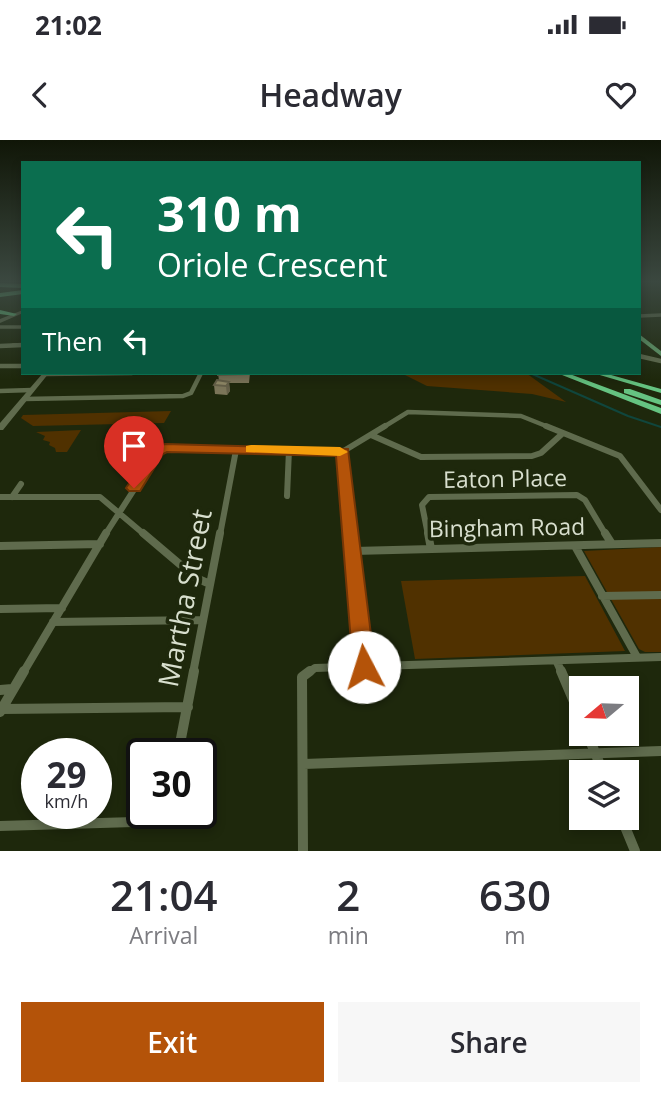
<!DOCTYPE html>
<style>
body{margin:0;font-family:"Open Sans",sans-serif;background:#f7f7f7;color:#2b2b33;height:100vh;display:flex;flex-direction:column;font-size:26px;white-space:nowrap}
*{box-sizing:border-box;margin:0}
p{font-size:23px;color:#7c7c81}
.icon{flex:none;width:38px;height:38px;fill:none;stroke:currentColor;stroke-width:2;stroke-linecap:round;stroke-linejoin:round}
.map{position:relative;height:711px;overflow:hidden}
.panel{display:flex;flex-direction:column;background:#fff;flex:1}
.panel>*{flex:none}
.hud{position:absolute;left:21px;top:21px;width:620px;height:214px;border-radius:0px;box-shadow:0 4px 10px #0003;background:#0b6e4f;color:#fff;overflow:hidden}
.needle{width:46px;rotate:251deg}
.fabs{position:absolute;left:569px;top:536px;display:grid;gap:14px}
.fabs a{display:grid;place-items:center;width:70px;height:70px;border-radius:0px;background:#fff;box-shadow:0 4px 10px #0003;font-size:35px}
.speed{position:absolute;left:21px;top:598px;display:flex;gap:14px;font-size:35px;font-weight:700;text-align:center}
.speed>*{display:grid;place-content:center;width:91px;height:91px;border-radius:50%;background:#fff;box-shadow:0 4px 10px #0003;line-height:1}
.speed small{font-size:18px;font-weight:400}
.speed .limit{border:4px solid #111;border-radius:10px;background:#fff;color:#111}
.pin{position:absolute;display:grid;place-items:center;width:60px;height:60px;color:#fff;margin:-72px -30px;border-radius:50% 50% 50% 0;rotate:-45deg;box-shadow:0 0 7px #0007}
.pin .icon{rotate:45deg}
.me{position:absolute;width:77px;margin:-38px;rotate:355deg;stroke-linejoin:round;filter:drop-shadow(0 0 5px #0008)}
.turn{display:flex;align-items:center;gap:24px;height:147px;padding:0 21px;font-size:32px}
.turn .icon{width:91px;height:91px;stroke-width:2.5}
.turn b{display:block;font-size:49px;line-height:60px}
.then{display:flex;align-items:center;height:66px;padding:0 21px;background:#0003;gap:14px;font-size:26px}
.eta{display:flex;justify-content:space-evenly;align-items:center;height:119px;text-align:center}
.eta b{font-size:42px;font-weight:600;line-height:49px}
.cta{display:flex;gap:14px;margin-top:auto;padding:14px 21px}
.cta a{flex:1;height:80px;border-radius:0px;background:#b45309;color:#fff;font-size:28px;font-weight:600;line-height:80px;text-align:center}
.cta a+a{background:#f7f7f7;color:#2b2b33}
.status{display:flex;justify-content:space-between;align-items:center;height:49px;padding:0 35px;background:#fff;direction:ltr}
.status svg{height:19px;fill:currentColor}
header{display:flex;justify-content:space-between;align-items:center;height:91px;padding:0 21px;background:#fff;font-size:32px;font-weight:600}
.map>svg:first-child{display:block}
.green{fill:#503100}
.lines{fill:none;stroke-linecap:round;stroke-linejoin:round}
.stream{stroke:#10463d;stroke-width:2}
.street-far4{stroke:#5f6b4d;stroke-width:3.5}
.street-far3{stroke:#5f6b4d;stroke-width:4.5}
.street-far2{stroke:#5f6b4d;stroke-width:6}
.street-far1{stroke:#5f6b4d;stroke-width:8}
.street{stroke:#5f6b4d;stroke-width:10}
.secondary{fill:#5f6b4d;fill-rule:evenodd}
.primary{fill:#63a06c;fill-rule:evenodd}
.highway{fill:#65c381;fill-rule:evenodd}
.wall{fill:#7b7559}
.shaded-wall{fill:#645f48}
.building{fill:#8f8867;stroke:#645f48;stroke-width:2}
.route{fill:#b45309;stroke:#753606;stroke-width:2}
.slow{fill:#f59e0b}
.labels{text-anchor:middle;stroke-width:7;stroke-linejoin:round;paint-order:stroke}
.street-label{font-size:23px;fill:#d8dfce;stroke:#1e280c}
.near-street-label{font-size:28px;fill:#d8dfce;stroke:#1e280c}
</style>
<div class="status"><b>21:02</b><svg viewBox="0 0 49 12"><path d="M0 12V9h3v3zM5 12V6h3v6zM10 12V3h3v9zM15 12V0h3v12zM26 1h20v11H26zM47 4h2v5h-2z"/></svg></div>
<header><svg class="icon" aria-label="back" viewBox="0 0 24 24"><path d="M15 5l-7 7 7 7"/></svg>Headway<svg class="icon" aria-label="heart" viewBox="0 0 24 24"><path d="M12 20l-8-8c-3-5 5-10 8-4 3-6 11-1 8 4z"/></svg></header>
<div class="map">
<svg width="661" height="711" viewBox="0 0 661 711">
<rect width="100%" height="100%" fill="#1e280c"/>
<path class="green" d="M 401,233 L 526,233 L 566,262 L 532,254 L 427,246 Z
M 171,271 L 164,283 L 33,286 L 21,278 L 23,275 Z
M 81,290 L 67,312 L 56,312 L 55,308 L 49,305 L 50,302 L 43,300 L 45,296 L 36,292 Z
M 661,407 L 661,512 L 645,512 L 639,509 L 584,411 Z
M 585,436 L 625,511 L 415,519 L 401,441 Z"/>
<g class="lines">
<path class="stream" d="M 530,233 L 628,276 L 661,287"/>
<path class="street-far4" d="M 639,176 L 661,175
M 0,187 L 23,187
M 13,205 L 23,205"/>
<path class="street-far3" d="M 0,206 L 23,205
M 639,216 L 661,221
M 0,226 L 23,226
M 45,234 L 132,233
M 0,251 L 32,250
M 24,259 L 183,256 L 191,253 L 201,233
M 382,288 L 408,272 L 521,276 L 551,288"/>
<path class="street-far2" d="M 546,286 L 620,316 L 661,370
M 371,295 L 421,317 L 532,316 L 541,313 L 563,293
M 342,312 L 385,286
M 342,312 L 350,395
M 287,356 L 289,310
M 0,357 L 100,357 L 145,395
M 12,357 L 21,344
M 105,395 L 160,309 L 342,312
M 220,395 L 236,310
M 428,395 L 422,365 L 429,357 L 577,355 L 585,360 L 606,395"/>
<path class="street-far1" d="M 143,393 L 196,438 L 210,444
M 350,393 L 364,527
M 428,393 L 431,409
M 605,393 L 612,404
M 0,406 L 100,404
M 575,406 L 637,517
M 354,411 L 661,403
M 602,456 L 661,455
M 0,469 L 62,468
M 53,482 L 203,480
M 557,522 L 562,533
M 23,533 L 106,393
M 193,533 L 220,393
M 308,533 L 315,528 L 661,517"/>
<path class="street" d="M 561,531 L 581,578
M 0,550 L 12,549
M 2,569 L 188,567
M 0,572 L 24,531
M 587,593 L 603,632
M 178,614 L 194,531
M 304,624 L 661,611
M 621,677 L 635,711
M 0,686 L 134,682 L 157,674
M 303,711 L 302,537 L 310,531"/>
<path class="secondary" d="M 23,170 L 23,173 L 0,183 L 0,179 Z
M 43,233 L 49,233 L 3,290 L 0,290 L 0,283 Z"/>
<path class="primary" d="M 639,194 L 661,211 L 661,216 L 639,199 Z"/>
<path class="highway" d="M 0,143 L 23,144 L 23,148 L 0,147 Z
M 23,150 L 23,154 L 0,157 L 0,153 Z
M 0,170 L 17,174 L 14,176 L 0,174 Z
M 557,233 L 567,233 L 661,268 L 661,274 Z
M 593,233 L 604,233 L 661,249 L 661,253 Z
M 624,249 L 630,249 L 661,260 L 661,265 L 624,253 Z"/>
</g>
<path class="wall" d="M 218,233 L 250,233 L 249,243 L 229,243 L 230,251 L 227,255 L 215,254 L 214,245 L 219,241 Z"/>
<path class="shaded-wall" d="M 229,242 L 230,251 L 227,255 L 226,246 Z"/>
<path class="building" d="M 218,233 L 249,233 L 248,234 L 218,235 Z
M 217,240 L 229,242 L 226,246 L 214,245 Z"/>
<linearGradient id="sky" x2="0" y2="1"><stop stop-color="#101607"/><stop offset="0.59" stop-color="#3b4840"/><stop offset="1" stop-color="#3b4840" stop-opacity="0"/></linearGradient>
<rect width="661" height="240" fill="url(#sky)"/>
<path class="route" d="M 165,304 L 348,309 L 375,527 L 372,534 L 364,537 L 356,534 L 353,527 L 336,316 L 167,312 L 163,314 L 140,351 L 129,351 L 126,348 L 152,308 Z"/>
<path class="slow" d="M 251,305 L 340,307 L 348,312 L 340,316 L 246,312 L 246,306 Z"/>
<g class="labels">
<g class="street-label">
<text transform="translate(505 339) rotate(-1)" y="8">Eaton Place</text>
<text transform="translate(507 388) rotate(-1)" y="8">Bingham Road</text>
</g>
<g class="near-street-label">
<text transform="translate(185 458) rotate(-79)" y="10">Martha Street</text>
</g>
</g>
</svg>
<div class="fabs">
<a><svg class="needle" viewBox="-14 -14 28 28"><path d="M0-13l5 13h-10z" fill="#e53935"/><path d="M0 13l5-13h-10z" fill="#7c7c81"/></svg></a>
<a><svg class="icon" aria-label="layers" viewBox="0 0 24 24"><path d="M12 4l9 5-9 5-9-5zM3 14l9 5 9-5"/></svg></a>
</div>
<div class="speed"><div>29<small>km/h</small></div><div class="limit">30</div></div>
<div class="pin" style="left:134px;top:348px;background:#d93025"><svg class="icon" aria-label="arrive" viewBox="0 0 24 24"><path d="M6 21V4h12l-3 4 3 4H6"/></svg></div>
<svg class="me" style="left:364px;top:527px" viewBox="-20 -20 40 40"><circle r="19" fill="#fff"/><path d="M0-13L10 11 0 6-10 11z" fill="#b45309"/></svg>
<div class="hud">
<div class="turn"><svg class="icon" aria-label="left" viewBox="0 0 24 24"><path d="M17 20v-9H6M10 6l-5 5 5 5"/></svg><div><b>310 m</b>Oriole Crescent</div></div>
<div class="then">Then<svg class="icon" aria-label="left" viewBox="0 0 24 24"><path d="M17 20v-9H6M10 6l-5 5 5 5"/></svg></div>
</div>
</div>
<section class="panel">
<div class="eta">
<div><b>21:04</b><p>Arrival</p></div>
<div><b>2</b><p>min</p></div>
<div><b>630</b><p>m</p></div>
</div>
<div class="cta"><a>Exit</a><a>Share</a></div>
</section>
